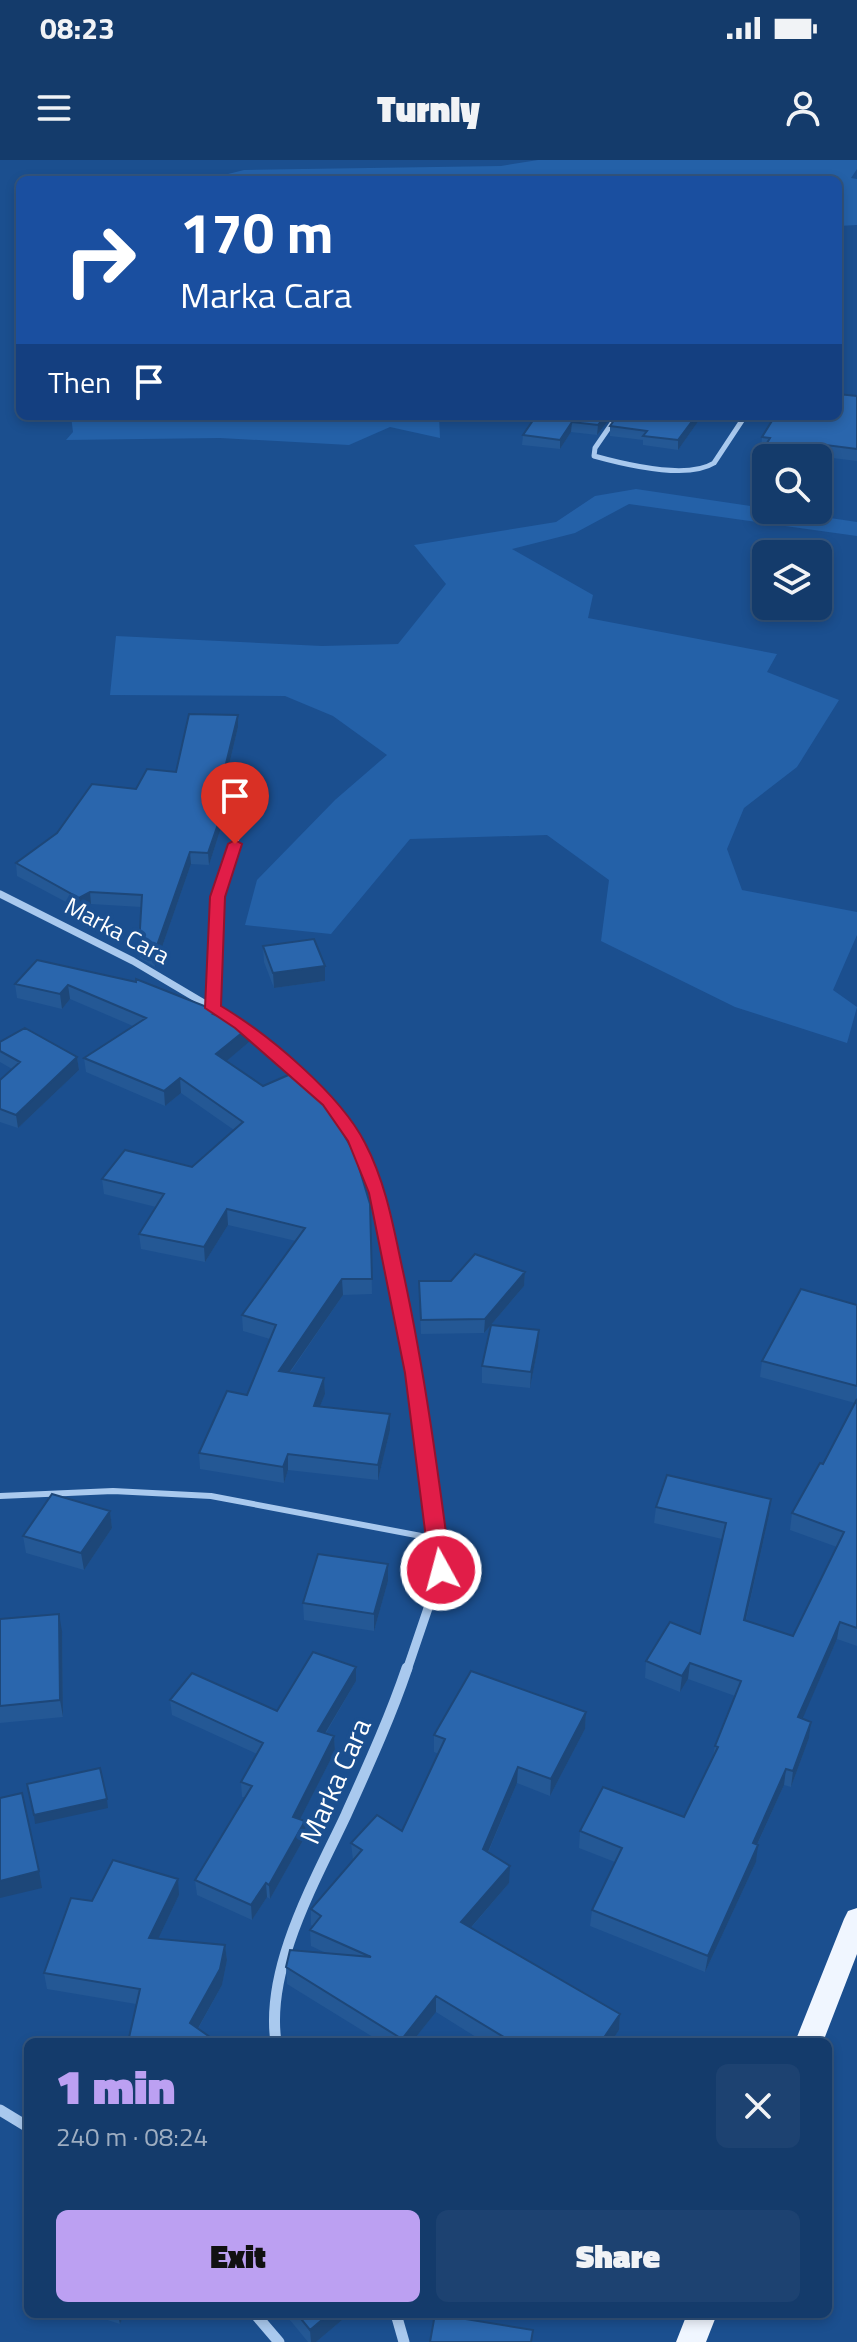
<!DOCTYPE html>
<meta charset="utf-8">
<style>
body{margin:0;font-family:"Titillium Web",sans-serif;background:#1d4271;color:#f1f3f6;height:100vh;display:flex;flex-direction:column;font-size:30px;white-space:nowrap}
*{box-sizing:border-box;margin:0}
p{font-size:26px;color:#9dadc1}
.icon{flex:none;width:44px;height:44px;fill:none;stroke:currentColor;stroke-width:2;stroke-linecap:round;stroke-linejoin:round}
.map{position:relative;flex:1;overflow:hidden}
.details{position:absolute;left:24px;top:1878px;width:808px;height:280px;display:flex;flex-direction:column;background:#143b6b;border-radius:12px;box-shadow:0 4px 12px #0003,0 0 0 2px #33557e}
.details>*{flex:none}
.top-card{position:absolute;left:16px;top:16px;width:826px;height:244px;border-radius:12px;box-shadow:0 4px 12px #0003,0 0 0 2px #33557e;background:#1a4fa0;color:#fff;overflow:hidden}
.controls{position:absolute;left:752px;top:284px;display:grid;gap:16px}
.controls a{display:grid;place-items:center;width:80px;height:80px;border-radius:12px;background:#143b6b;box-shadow:0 4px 12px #0003,0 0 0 2px #33557e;font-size:40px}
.pin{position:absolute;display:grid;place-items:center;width:68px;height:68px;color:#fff;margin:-82px -34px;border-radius:50% 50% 50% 0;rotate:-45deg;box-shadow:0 0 8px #0007}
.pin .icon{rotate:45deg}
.me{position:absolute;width:88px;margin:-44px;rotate:353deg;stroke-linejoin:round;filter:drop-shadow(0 0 6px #0008)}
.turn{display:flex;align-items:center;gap:28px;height:168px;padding:0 32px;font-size:36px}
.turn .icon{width:104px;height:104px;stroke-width:2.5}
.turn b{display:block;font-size:56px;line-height:68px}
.then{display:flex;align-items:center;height:76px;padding:0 32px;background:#0003;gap:16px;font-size:30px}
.round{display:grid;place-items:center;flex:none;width:84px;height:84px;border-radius:12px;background:#1d4271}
.summary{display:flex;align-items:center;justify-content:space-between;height:136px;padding:0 32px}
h1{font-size:48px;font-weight:800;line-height:60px;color:#bca0f2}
.action{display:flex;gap:16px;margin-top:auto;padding:16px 32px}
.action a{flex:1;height:92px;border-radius:12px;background:#bca0f2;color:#111;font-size:32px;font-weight:800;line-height:92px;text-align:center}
.action a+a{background:#1d4271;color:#f1f3f6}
.status{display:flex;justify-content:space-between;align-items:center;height:56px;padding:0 40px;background:#143b6b;direction:ltr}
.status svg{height:22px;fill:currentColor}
header{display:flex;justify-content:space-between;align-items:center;height:104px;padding:0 32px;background:#143b6b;font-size:36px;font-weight:800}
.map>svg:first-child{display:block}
.green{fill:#2461a8}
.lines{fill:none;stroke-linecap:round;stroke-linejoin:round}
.service-far1{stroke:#a9c9ee;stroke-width:5}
.service{stroke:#a9c9ee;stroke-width:6}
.minor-far3{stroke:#a9c9ee;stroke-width:5}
.minor-far2{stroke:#a9c9ee;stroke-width:7}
.minor-far1{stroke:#a9c9ee;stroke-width:9}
.minor{stroke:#a9c9ee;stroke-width:11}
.primary{fill:#f0f6ff;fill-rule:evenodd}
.wall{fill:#245895}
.shaded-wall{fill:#1d4779}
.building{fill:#2a66ad;stroke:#1d4779;stroke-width:2}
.route{fill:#e11d48;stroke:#92132f;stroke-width:2}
.labels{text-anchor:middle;stroke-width:8;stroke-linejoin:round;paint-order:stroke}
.street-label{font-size:24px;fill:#fff;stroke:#1b4f8f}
.near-street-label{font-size:28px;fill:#fff;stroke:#1b4f8f}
</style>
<div class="status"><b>08:23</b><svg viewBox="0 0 49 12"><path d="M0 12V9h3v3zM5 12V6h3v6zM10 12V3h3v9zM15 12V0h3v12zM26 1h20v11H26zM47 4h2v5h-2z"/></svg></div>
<header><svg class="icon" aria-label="menu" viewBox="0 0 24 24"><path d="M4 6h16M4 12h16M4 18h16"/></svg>Turnly<svg class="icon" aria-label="person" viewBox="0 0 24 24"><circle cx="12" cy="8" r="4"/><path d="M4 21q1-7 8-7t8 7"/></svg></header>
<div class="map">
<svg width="857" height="2182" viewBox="0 0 857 2182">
<rect width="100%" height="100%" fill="#1b4f8f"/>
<path class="green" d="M 538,0 L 857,0 L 857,9 L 851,18 L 857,19 L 857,65 L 838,66 L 838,20 L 204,20 L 244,10 L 501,6 Z
M 71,256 L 439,256 L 440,278 L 390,267 L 349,285 L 220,278 L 66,280 L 73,272 Z
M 636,329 L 857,362 L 857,376 L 629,344 L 575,373 L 512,389 L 593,435 L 588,458 L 777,494 L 767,512 L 839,540 L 797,607 L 744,648 L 727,689 L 742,730 L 857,752 L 857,775 L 833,830 L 857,847 L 847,883 L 735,847 L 601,781 L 609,720 L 547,675 L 410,679 L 331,774 L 245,765 L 257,720 L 335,640 L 387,595 L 333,556 L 285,536 L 110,535 L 116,476 L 322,486 L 398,484 L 446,424 L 414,385 L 556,362 L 595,336 Z"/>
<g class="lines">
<path class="service-far1" d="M 213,848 L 217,737 L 253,631"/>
<path class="service" d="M 0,1336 L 113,1331 L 211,1336 L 437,1379"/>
<path class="minor-far3" d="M 617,256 L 595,288 L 594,296 C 623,304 687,320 714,303 L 745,256"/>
<path class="minor-far2" d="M 0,734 L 133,801 L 241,865 L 303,919
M 313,928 L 329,941 L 357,984"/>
<path class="minor-far1" d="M 356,982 L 378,1033 L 415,1213 L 441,1410 L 407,1510"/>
<path class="minor" d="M 276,1882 C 265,1808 315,1721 346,1655 C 368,1606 390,1558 407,1508
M 0,1950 L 28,1967
M 255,2154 L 279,2182
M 396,2154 L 404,2182"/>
<path class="primary" d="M 857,1748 L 857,1794 L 823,1882 L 795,1882 L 844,1759 L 848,1751 Z
M 687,2154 L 717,2154 L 706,2182 L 676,2182 Z"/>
</g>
<path class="wall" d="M 857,236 L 857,301 L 824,297 L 818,309 L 818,298 L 766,298 L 766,317 L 754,315 L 755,303 L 763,289 L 761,289 L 762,277 Z
M 536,256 L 612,256 L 597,275 L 571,272 L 560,289 L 522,285 L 523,275 Z
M 617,256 L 702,256 L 678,290 L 643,285 L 643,280 L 610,276 L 610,266 Z
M 238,567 L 221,640 L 226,652 L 209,705 L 191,704 L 155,807 L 140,798 L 139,785 L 141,747 L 91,744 L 81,750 L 17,716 L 16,703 L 136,629 L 176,612 Z
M 263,786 L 325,821 L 274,828 L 264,802 Z
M 37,800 L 217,856 L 248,868 L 249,882 L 226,901 L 370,1044 L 372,1134 L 343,1135 L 290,1213 L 324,1218 L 325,1234 L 320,1246 L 390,1254 L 390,1270 L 378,1320 L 288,1310 L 284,1323 L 200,1309 L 199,1293 L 247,1235 L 270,1179 L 243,1171 L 242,1155 L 296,1081 L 228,1065 L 205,1102 L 141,1089 L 139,1074 L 156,1047 L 104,1034 L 102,1019 L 192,1007 L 234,970 L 181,933 L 165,946 L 86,912 L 84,898 L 133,866 L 70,839 L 62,849 L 17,838 L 15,824 Z
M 0,882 L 77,897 L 79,910 L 18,968 L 0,962 L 0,920 L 12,909 L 0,902 Z
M 525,1112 L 524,1126 L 491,1165 L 538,1187 L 530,1228 L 482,1223 L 482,1206 L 490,1166 L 484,1173 L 421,1174 L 419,1121 L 451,1121 Z
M 857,1145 L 857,1486 L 837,1479 L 802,1559 L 811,1562 L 809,1578 L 791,1627 L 784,1625 L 757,1685 L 756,1702 L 705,1812 L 590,1766 L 592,1750 L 615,1702 L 579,1688 L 580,1671 L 684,1657 L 713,1596 L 715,1586 L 735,1536 L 688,1519 L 680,1532 L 645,1518 L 646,1501 L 700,1474 L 722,1379 L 654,1363 L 656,1347 L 771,1339 L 769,1355 L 746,1460 L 793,1476 L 837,1387 L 790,1370 L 792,1353 L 823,1304 L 855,1243 L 760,1217 L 762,1201 Z
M 110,1351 L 112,1368 L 84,1410 L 26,1393 L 23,1376 Z
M 388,1404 L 388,1421 L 374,1471 L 304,1460 L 303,1443 Z
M 0,1459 L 62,1471 L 63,1557 L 0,1563 Z
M 356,1521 L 326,1573 L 334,1576 L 335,1591 L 300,1659 L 305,1661 L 306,1675 L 270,1739 L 267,1737 L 252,1760 L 197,1735 L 195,1720 L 245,1637 L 242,1637 L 241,1622 L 257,1594 L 172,1555 L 170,1540 L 277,1551 Z
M 586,1552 L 585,1569 L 550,1636 L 517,1623 L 488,1693 L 509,1723 L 471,1768 L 620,1854 L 619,1870 L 611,1882 L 484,1882 L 436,1852 L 412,1882 L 381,1882 L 287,1824 L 286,1807 L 326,1793 L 311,1786 L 310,1770 L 313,1766 L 311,1765 L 311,1749 L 353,1700 L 351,1683 L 402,1671 L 439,1594 L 434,1592 L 434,1575 Z
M 179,1735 L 158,1779 L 225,1785 L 227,1800 L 222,1825 L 198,1869 L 136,1844 L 47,1829 L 44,1813 L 92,1741 Z
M 89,2154 L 124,2154 L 120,2164 Z
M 285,2154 L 348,2154 L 348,2155 L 316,2182 L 308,2182 Z"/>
<path class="shaded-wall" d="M 605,256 L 612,256 L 597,275 L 598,265 Z
M 696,256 L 702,256 L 678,290 L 678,280 Z
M 572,262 L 571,272 L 560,289 L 560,280 Z
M 826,285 L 824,297 L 818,309 L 818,299 Z
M 238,555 L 238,567 L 218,652 L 217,640 Z
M 226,641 L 226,652 L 209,705 L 208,693 Z
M 190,692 L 191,704 L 155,807 L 154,794 Z
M 90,732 L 91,744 L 81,750 L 79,738 Z
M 325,806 L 325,821 L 274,828 L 273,813 Z
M 68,825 L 70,839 L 62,849 L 60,834 Z
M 248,868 L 249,882 L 217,909 L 216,894 Z
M 77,897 L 79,910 L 18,968 L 16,955 Z
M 180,918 L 181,933 L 165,946 L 164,931 Z
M 227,1049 L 228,1065 L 205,1102 L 204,1087 Z
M 525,1112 L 524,1126 L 484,1173 L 485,1159 Z
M 342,1119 L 343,1135 L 280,1226 L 279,1211 Z
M 539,1170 L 538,1187 L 530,1228 L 531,1212 Z
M 324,1218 L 325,1234 L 314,1261 L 314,1246 Z
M 390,1254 L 390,1270 L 378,1320 L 378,1305 Z
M 288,1294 L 288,1310 L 284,1323 L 283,1307 Z
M 771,1339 L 769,1355 L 742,1476 L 744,1460 Z
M 110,1351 L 112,1368 L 84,1410 L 81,1393 Z
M 388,1404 L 388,1421 L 374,1471 L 374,1454 Z
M 59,1454 L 62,1471 L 63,1557 L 60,1540 Z
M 840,1462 L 837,1479 L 796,1574 L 798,1557 Z
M 690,1503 L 688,1519 L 680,1532 L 682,1516 Z
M 356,1507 L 356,1521 L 318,1585 L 318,1571 Z
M 586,1552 L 585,1569 L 550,1636 L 551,1619 Z
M 811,1562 L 809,1578 L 791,1627 L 793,1611 Z
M 334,1576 L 335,1591 L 294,1671 L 293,1657 Z
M 518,1607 L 517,1623 L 482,1706 L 483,1689 Z
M 786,1609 L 784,1625 L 750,1700 L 753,1683 Z
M 107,1639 L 108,1648 L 35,1664 L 34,1655 Z
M 305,1661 L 306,1675 L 270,1739 L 269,1725 Z
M 758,1685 L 756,1702 L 705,1812 L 708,1796 Z
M 510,1706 L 509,1723 L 461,1779 L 461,1762 Z
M 39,1711 L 42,1728 L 0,1738 L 0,1721 Z
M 178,1719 L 179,1735 L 151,1794 L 149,1778 Z
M 266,1723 L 267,1737 L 252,1760 L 251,1745 Z
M 225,1785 L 227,1800 L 222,1825 L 192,1879 L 190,1863 Z
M 436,1836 L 436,1852 L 412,1882 L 402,1882 L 402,1879 Z
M 620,1854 L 619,1870 L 611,1882 L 601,1882 Z
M 119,2154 L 124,2154 L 120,2164 L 118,2156 Z
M 329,2154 L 348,2155 L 316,2182 L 311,2182 L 310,2170 Z"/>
<path class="building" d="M 838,234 L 857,236 L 857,289 L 826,285 L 818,299 L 766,298 L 766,304 L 755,303 L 770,278 L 762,277 L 775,256 L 838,256 Z
M 536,256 L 605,256 L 598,265 L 572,262 L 560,280 L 523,275 Z
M 617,256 L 696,256 L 678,280 L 643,276 L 647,271 L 610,266 Z
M 189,554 L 238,555 L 217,640 L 226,641 L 208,693 L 190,692 L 154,794 L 139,785 L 142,735 L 90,732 L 79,738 L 16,703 L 57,673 L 92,624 L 136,629 L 147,609 L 176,612 Z
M 314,779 L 325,806 L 273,813 L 263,786 Z
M 37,800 L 136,822 L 136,819 L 217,851 L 213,854 L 248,868 L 216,894 L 263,926 L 300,910 L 314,923 L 355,994 L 370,1044 L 372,1119 L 342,1119 L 279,1211 L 324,1218 L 314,1246 L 390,1254 L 378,1305 L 288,1294 L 283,1307 L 199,1293 L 227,1231 L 247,1235 L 276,1165 L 242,1155 L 305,1068 L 227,1049 L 204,1087 L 139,1074 L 164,1034 L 102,1019 L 125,990 L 192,1007 L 243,962 L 180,918 L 164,931 L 84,898 L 146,858 L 68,825 L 60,834 L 15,824 Z
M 25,868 L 77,897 L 16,955 L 0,949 L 0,920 L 20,902 L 0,891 L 0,882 Z
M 475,1094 L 525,1112 L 485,1159 L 421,1160 L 419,1121 L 451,1121 Z
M 801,1129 L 857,1145 L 857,1226 L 762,1201 Z
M 491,1165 L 539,1170 L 531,1212 L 482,1206 Z
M 857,1239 L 857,1468 L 840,1462 L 798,1557 L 811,1562 L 793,1611 L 786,1609 L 753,1683 L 758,1685 L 708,1796 L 592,1750 L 622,1688 L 580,1671 L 603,1627 L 684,1657 L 718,1587 L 715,1586 L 741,1521 L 690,1503 L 682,1516 L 646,1501 L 670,1462 L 700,1474 L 726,1363 L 656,1347 L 667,1315 L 771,1339 L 744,1460 L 793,1476 L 844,1372 L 792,1353 L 820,1303 L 823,1304 Z
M 52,1334 L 110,1351 L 81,1393 L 23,1376 Z
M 318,1394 L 388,1404 L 374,1454 L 303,1443 Z
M 59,1454 L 60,1540 L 0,1546 L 0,1459 Z
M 313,1492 L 356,1507 L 318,1571 L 334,1576 L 293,1657 L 305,1661 L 269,1725 L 266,1723 L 251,1745 L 195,1720 L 252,1626 L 241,1622 L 263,1583 L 170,1540 L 192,1513 L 277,1551 Z
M 471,1511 L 586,1552 L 551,1619 L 518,1607 L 483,1689 L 510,1706 L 461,1762 L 620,1854 L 601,1882 L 512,1882 L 436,1836 L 402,1879 L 286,1807 L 290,1790 L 371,1797 L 310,1770 L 321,1756 L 311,1749 L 362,1690 L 351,1683 L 377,1655 L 402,1671 L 445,1579 L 434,1575 Z
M 100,1608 L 107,1639 L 34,1655 L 27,1624 Z
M 22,1633 L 39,1711 L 0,1721 L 0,1638 Z
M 113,1700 L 178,1719 L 149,1778 L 225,1785 L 220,1809 L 190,1863 L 217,1882 L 128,1882 L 140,1829 L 44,1813 L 71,1738 L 92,1741 Z
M 297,2154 L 329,2154 L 310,2170 Z
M 435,2154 L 533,2170 L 531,2182 L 430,2182 Z"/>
<path class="route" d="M 235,680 L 242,684 L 225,737 L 221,846 C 268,874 340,934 365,983 C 387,1025 394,1071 404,1116 C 425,1214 438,1312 451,1410 L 448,1416 L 433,1416 L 430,1410 L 405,1213 L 369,1033 L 348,981 L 323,945 L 235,868 L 205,848 L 210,737 L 228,684 Z"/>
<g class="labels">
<g class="street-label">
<text transform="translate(117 771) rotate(28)" y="8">Marka Cara</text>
</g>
<g class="near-street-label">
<text transform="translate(335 1621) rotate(-66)" y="10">Marka Cara</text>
</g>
</g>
</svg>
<div class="controls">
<a><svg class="icon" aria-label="search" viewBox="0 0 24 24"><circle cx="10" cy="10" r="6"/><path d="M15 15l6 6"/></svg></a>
<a><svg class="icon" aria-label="layers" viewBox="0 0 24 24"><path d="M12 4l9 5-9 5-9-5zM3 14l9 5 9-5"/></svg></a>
</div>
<div class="pin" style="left:235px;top:684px;background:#d93025"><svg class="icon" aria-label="arrive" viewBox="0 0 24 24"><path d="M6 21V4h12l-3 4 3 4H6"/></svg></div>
<svg class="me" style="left:441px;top:1410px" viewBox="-20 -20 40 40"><circle r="17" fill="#e11d48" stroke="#fff" stroke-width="3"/><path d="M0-11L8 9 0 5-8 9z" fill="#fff"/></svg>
<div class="top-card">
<div class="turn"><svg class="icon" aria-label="right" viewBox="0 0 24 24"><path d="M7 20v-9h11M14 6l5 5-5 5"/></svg><div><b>170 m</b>Marka Cara</div></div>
<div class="then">Then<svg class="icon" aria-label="arrive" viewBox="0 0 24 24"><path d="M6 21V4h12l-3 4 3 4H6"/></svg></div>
</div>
<section class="details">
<div class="summary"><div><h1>1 min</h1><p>240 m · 08:24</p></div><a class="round"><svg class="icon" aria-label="close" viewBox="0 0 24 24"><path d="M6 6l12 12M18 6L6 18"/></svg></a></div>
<div class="action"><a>Exit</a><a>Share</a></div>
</section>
</div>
